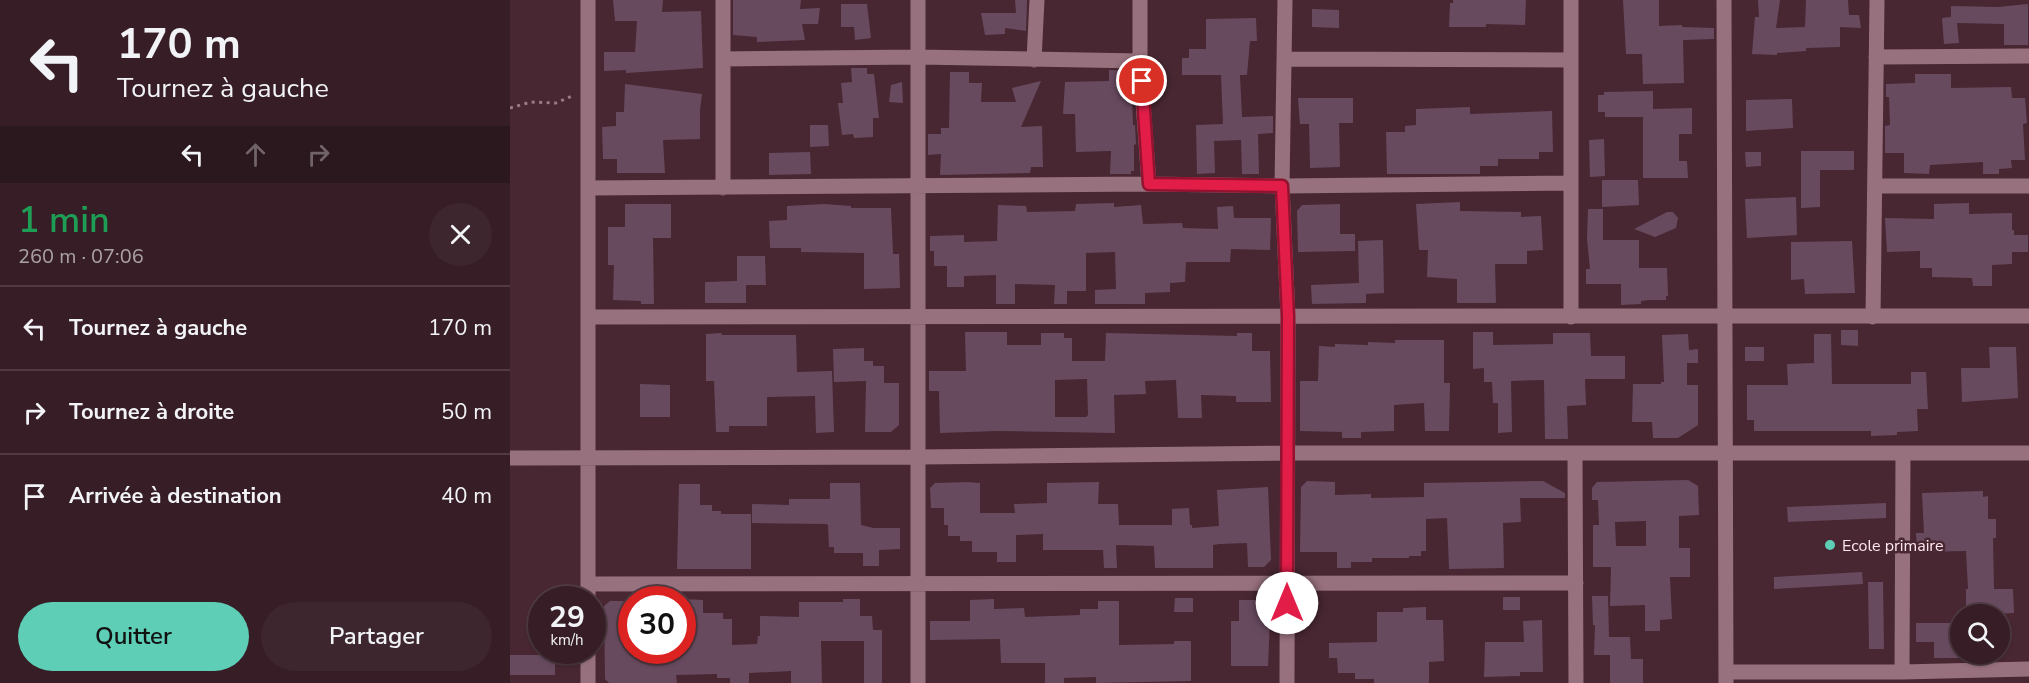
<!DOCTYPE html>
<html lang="fr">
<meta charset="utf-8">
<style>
body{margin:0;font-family:"Nunito Sans",sans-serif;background:#3d262e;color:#f1f3f6;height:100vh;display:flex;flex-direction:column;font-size:22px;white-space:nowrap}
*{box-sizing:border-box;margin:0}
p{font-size:20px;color:#aaa2a7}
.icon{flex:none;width:33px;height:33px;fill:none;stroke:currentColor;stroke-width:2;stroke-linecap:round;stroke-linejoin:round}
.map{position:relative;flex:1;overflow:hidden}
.side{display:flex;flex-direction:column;background:#361d26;width:510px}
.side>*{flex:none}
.banner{background:#361d26;color:#f1f3f6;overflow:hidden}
.controls{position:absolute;left:1440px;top:604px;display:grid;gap:12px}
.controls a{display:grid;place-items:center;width:60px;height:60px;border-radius:50%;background:#361d26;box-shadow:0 2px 4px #0004,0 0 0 2px #503b43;font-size:30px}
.speed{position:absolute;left:18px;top:586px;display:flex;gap:12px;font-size:30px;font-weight:700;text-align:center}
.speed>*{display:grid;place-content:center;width:78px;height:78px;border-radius:50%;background:#361d26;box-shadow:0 2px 4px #0004,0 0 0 2px #503b43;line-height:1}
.speed small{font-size:15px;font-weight:400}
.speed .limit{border:9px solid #d22;background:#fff;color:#111}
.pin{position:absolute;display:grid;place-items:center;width:51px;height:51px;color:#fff;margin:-26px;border:3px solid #fff;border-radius:50%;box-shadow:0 2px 6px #0007}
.me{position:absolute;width:66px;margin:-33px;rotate:0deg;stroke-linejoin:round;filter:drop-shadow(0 0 4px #0008)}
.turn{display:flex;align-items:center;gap:21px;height:126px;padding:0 18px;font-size:27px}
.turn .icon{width:78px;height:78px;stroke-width:2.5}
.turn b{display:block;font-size:42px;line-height:51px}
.lanes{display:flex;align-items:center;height:57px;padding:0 18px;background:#0003;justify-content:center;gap:30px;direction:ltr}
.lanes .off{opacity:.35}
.round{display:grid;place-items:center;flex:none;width:63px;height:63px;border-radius:32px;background:#3d262e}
.summary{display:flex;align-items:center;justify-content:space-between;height:102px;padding:0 18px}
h1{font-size:36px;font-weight:600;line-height:45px;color:#1e9e55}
.cta{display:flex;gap:12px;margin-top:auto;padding:12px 18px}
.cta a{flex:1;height:69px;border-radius:36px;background:#5eceb7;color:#111;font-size:24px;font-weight:600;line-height:69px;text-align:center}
.cta a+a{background:#3d262e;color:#f1f3f6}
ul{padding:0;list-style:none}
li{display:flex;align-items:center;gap:18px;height:84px;padding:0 18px;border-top:2px solid #503b43}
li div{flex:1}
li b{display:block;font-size:22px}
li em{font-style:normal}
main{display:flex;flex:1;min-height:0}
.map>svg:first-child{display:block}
.building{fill:#684a5f;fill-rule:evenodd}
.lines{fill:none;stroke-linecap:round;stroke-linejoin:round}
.path{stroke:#997c85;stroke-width:3;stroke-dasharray:3 4.5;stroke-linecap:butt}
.minor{stroke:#98717e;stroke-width:15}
.route-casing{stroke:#92132f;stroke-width:15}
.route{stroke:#e11d48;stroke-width:10}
.poi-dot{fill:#5eceb7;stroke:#482732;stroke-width:2}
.labels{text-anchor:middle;stroke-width:5;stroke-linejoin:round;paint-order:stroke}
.poi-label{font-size:16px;fill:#fee7ee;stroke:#482732;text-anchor:start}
</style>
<main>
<section class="side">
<div class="banner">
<div class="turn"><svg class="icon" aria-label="left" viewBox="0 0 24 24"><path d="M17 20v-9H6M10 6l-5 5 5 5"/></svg><div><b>170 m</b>Tournez à gauche</div></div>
<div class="lanes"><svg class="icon" aria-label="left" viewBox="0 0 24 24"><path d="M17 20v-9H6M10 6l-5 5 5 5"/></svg><svg class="icon off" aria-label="ahead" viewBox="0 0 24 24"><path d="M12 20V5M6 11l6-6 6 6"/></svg><svg class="icon off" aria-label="right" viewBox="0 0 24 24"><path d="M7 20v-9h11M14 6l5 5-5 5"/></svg></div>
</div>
<div class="summary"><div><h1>1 min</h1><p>260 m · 07:06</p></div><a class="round"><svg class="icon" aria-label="close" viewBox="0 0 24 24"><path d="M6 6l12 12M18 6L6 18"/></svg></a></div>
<ul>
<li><svg class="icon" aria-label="left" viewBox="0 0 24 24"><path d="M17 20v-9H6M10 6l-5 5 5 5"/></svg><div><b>Tournez à gauche</b></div><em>170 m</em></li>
<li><svg class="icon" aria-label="right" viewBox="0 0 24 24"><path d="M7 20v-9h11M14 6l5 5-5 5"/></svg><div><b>Tournez à droite</b></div><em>50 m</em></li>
<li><svg class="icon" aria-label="arrive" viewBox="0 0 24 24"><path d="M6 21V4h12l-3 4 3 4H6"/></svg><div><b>Arrivée à destination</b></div><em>40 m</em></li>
</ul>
<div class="cta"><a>Quitter</a><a>Partager</a></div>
</section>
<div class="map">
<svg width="1519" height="683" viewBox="0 0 1519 683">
<rect width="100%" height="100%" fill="#482732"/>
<path class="building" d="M 103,0 L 153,0 L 152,12 L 191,11 L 193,68 L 116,73 L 116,70 L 94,71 L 94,52 L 125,52 L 127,21 L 105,21 Z
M 223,0 L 291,0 L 290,9 L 310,8 L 308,24 L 292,24 L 295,40 L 247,42 L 247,37 L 223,35 Z
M 505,0 L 517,0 L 516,31 L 495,28 L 495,34 L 475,35 L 471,13 L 506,13 Z
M 943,0 L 1016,0 L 1015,25 L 976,24 L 976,27 L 939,27 L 940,3 L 943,3 Z
M 1113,0 L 1149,0 L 1149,26 L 1172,25 L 1172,27 L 1204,28 L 1204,39 L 1173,40 L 1174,83 L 1133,84 L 1132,54 L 1116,54 Z
M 1248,0 L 1270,0 L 1266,28 L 1295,27 L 1296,0 L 1338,0 L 1339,15 L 1349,15 L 1351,28 L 1330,27 L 1330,47 L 1296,48 L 1296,51 L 1267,53 L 1267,55 L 1242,54 L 1245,17 L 1249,17 Z
M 331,4 L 357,4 L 361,38 L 345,40 L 344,27 L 331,27 Z
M 1518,4 L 1518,45 L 1494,45 L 1494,24 L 1447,23 L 1449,43 L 1434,44 L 1432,18 L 1441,17 L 1441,6 L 1488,7 Z
M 802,9 L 829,10 L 829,28 L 802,27 Z
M 746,18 L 747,41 L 740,41 L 737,75 L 730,75 L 732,117 L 763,116 L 763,133 L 748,134 L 749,174 L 732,174 L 731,140 L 704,141 L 705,173 L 687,174 L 686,125 L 713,124 L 711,75 L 672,75 L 672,58 L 679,58 L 679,49 L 696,49 L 696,19 Z
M 341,68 L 357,68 L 357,74 L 364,74 L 369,118 L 363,118 L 363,137 L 344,138 L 343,134 L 332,135 L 328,103 L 333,103 L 331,83 L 342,82 Z
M 599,70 L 621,71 L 623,125 L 625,125 L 626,144 L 624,145 L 624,171 L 621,171 L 621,174 L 600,174 L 601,151 L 566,152 L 565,114 L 553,114 L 555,82 L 599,81 Z
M 440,72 L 459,72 L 459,83 L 472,83 L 471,102 L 506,102 L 502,88 L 531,81 L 511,127 L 532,126 L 533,167 L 521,167 L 520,173 L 430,175 L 431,154 L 418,155 L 418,134 L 431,134 L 431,128 L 439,128 Z
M 1405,74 L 1441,74 L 1441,88 L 1501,87 L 1502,98 L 1515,98 L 1517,123 L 1513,124 L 1515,160 L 1501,160 L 1502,168 L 1489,169 L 1489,174 L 1473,174 L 1473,162 L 1420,165 L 1419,174 L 1394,173 L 1394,153 L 1375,153 L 1375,126 L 1380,125 L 1379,97 L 1376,97 L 1376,84 L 1405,83 Z
M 392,82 L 393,103 L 379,102 L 381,85 Z
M 115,84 L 192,94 L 190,110 L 190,139 L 153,140 L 155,173 L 107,173 L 107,159 L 93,159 L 92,127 L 106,126 L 106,112 L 114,112 Z
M 1143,91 L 1143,109 L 1182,108 L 1182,134 L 1169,134 L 1169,161 L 1177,161 L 1178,178 L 1133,178 L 1133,117 L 1095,117 L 1095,112 L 1088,112 L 1088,95 L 1094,95 L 1094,92 Z
M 788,98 L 843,98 L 843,123 L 829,123 L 830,167 L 800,168 L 799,124 L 790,124 Z
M 1282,99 L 1283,128 L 1236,131 L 1236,100 Z
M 960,107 L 960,114 L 1042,111 L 1043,152 L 1029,152 L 1029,159 L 988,159 L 988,166 L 970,166 L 970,174 L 877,174 L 876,132 L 895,132 L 895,126 L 906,125 L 906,109 Z
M 300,125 L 318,125 L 319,146 L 300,147 Z
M 1094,139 L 1095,176 L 1080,177 L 1079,140 Z
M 1291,151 L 1344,151 L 1344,170 L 1310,170 L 1310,207 L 1291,208 Z
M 300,152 L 301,174 L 259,175 L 259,153 Z
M 1235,152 L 1251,152 L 1251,166 L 1236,167 Z
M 1092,180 L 1128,180 L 1129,205 L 1092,207 Z
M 1286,197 L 1287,235 L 1237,238 L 1235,199 Z
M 950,202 L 950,211 L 1011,212 L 1011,217 L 1031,216 L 1033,250 L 1017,251 L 1017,264 L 985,264 L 986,303 L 947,303 L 947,279 L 917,277 L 918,250 L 909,250 L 906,204 Z
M 604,203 L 604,207 L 631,205 L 633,224 L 672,223 L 673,228 L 708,229 L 707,207 L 723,206 L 724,218 L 761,218 L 760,250 L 721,249 L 720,262 L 676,262 L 675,282 L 660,283 L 660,292 L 635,293 L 635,304 L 585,304 L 585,290 L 606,289 L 605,252 L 576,253 L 576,291 L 557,291 L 557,304 L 544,304 L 545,285 L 505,284 L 505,304 L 486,304 L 486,275 L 454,276 L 454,287 L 437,287 L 437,266 L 424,266 L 424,251 L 420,251 L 420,236 L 454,235 L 454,242 L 487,241 L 488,205 L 516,206 L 517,212 L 565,211 L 566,204 Z
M 1459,203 L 1459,214 L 1502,213 L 1502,230 L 1504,230 L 1504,235 L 1518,235 L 1518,252 L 1502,252 L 1502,264 L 1482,265 L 1482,286 L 1463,286 L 1462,278 L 1422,277 L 1422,268 L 1410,268 L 1410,251 L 1377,252 L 1375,218 L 1424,219 L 1424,204 Z
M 115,204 L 161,204 L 161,238 L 143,238 L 144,304 L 131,304 L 131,301 L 103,300 L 104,265 L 98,265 L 98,227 L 115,227 Z
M 314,204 L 341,206 L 341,208 L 381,208 L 383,254 L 389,254 L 390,288 L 354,289 L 354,253 L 291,252 L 291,248 L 260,248 L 259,221 L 277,220 L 277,206 Z
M 830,204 L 830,234 L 845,234 L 845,251 L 788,252 L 787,211 L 792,205 Z
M 1078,209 L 1093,209 L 1093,240 L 1129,240 L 1129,268 L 1157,268 L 1158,296 L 1156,296 L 1156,300 L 1139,300 L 1131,301 L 1131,304 L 1111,305 L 1111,284 L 1076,284 L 1076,269 L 1080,269 L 1077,239 Z
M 1157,212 L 1163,212 L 1168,218 L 1166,228 L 1145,237 L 1124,229 Z
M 873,240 L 874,293 L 856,294 L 856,303 L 802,304 L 801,285 L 849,283 L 848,241 Z
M 1342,241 L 1345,293 L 1295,294 L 1294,279 L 1281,280 L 1281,242 Z
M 227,256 L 255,256 L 256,285 L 236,285 L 236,303 L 195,303 L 195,282 L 227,281 Z
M 1331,330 L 1348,330 L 1348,346 L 1331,345 Z
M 455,332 L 497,332 L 497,345 L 531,345 L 531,333 L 554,333 L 554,338 L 562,338 L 562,361 L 595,361 L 596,333 L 727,336 L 727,333 L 742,333 L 742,351 L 760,351 L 761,402 L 726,402 L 726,396 L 691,395 L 692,418 L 668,418 L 666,380 L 635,381 L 636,394 L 604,395 L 605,433 L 487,431 L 430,433 L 429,391 L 419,391 L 419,371 L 456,371 ZM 577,379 L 578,415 L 576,417 L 545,417 L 545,380 Z
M 963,332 L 983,332 L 983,345 L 1043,344 L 1043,333 L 1080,333 L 1081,356 L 1115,356 L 1115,379 L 1075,379 L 1076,405 L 1057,406 L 1058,439 L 1035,439 L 1034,380 L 1001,381 L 1002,432 L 988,433 L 988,403 L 983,403 L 982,382 L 974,382 L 974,368 L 963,369 Z
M 211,333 L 212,335 L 286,335 L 287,372 L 322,371 L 324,432 L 306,433 L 305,396 L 257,397 L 257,426 L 219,426 L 219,432 L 206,432 L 204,381 L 196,381 L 196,334 Z
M 1178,334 L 1179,350 L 1188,349 L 1188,363 L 1177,363 L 1177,385 L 1188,385 L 1188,425 L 1168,438 L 1143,438 L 1142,422 L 1122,422 L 1123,384 L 1151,384 L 1151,382 L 1154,382 L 1152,335 Z
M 1304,334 L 1321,334 L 1322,384 L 1401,384 L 1401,372 L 1416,372 L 1418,409 L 1407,409 L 1408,431 L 1387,432 L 1387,435 L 1361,436 L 1361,431 L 1244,431 L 1244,420 L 1237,420 L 1237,385 L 1278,385 L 1277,364 L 1304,363 Z
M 885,340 L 934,340 L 934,383 L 940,383 L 939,431 L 915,431 L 914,403 L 884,405 L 884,431 L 851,432 L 851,438 L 832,438 L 832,432 L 790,431 L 790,381 L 808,381 L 809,346 L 825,347 L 825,344 L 858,345 L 858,342 L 885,343 Z
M 1235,347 L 1254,347 L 1254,361 L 1235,361 Z
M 1479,347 L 1506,347 L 1508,398 L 1452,402 L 1451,368 L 1480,368 Z
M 354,348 L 354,361 L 363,361 L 363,366 L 374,366 L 374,383 L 389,383 L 389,425 L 381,432 L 355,432 L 356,381 L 324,382 L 323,349 Z
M 130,384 L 160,385 L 160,417 L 130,417 Z
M 1178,480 L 1188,486 L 1189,515 L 1169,516 L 1169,548 L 1180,548 L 1180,577 L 1160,577 L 1162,619 L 1150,620 L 1150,631 L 1135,631 L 1135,605 L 1100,606 L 1101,567 L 1083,567 L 1083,525 L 1089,525 L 1088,500 L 1082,500 L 1082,488 L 1087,482 ZM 1136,521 L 1136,546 L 1106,546 L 1105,522 Z
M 797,481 L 825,482 L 825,495 L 861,494 L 861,498 L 914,497 L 914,483 L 1033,481 L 1055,493 L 1055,498 L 1010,498 L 1011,522 L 993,523 L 994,568 L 939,569 L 937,518 L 916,519 L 916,551 L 911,551 L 911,556 L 899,556 L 899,558 L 862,558 L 862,562 L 841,562 L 841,568 L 827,568 L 827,552 L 790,552 L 791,487 Z
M 457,482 L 470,483 L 470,513 L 505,513 L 504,504 L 537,503 L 537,483 L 589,482 L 588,504 L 608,504 L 609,525 L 662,525 L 662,509 L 679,508 L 680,525 L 682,525 L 682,528 L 709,526 L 707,490 L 758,487 L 761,560 L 754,567 L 738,567 L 737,543 L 709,544 L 703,545 L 703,568 L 645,568 L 644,546 L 606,545 L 607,568 L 594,568 L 593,550 L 533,550 L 533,534 L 506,535 L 506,562 L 487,562 L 487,552 L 462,552 L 462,541 L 450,541 L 450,536 L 438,536 L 438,525 L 434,525 L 434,508 L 421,508 L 420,488 L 425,483 Z
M 320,483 L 350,483 L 351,525 L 363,528 L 390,528 L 390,549 L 369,550 L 369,566 L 353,566 L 353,553 L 324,553 L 324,547 L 319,547 L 318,525 L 316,524 L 242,523 L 242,504 L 279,505 L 279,499 L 320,499 Z
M 169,484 L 190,484 L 190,505 L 202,505 L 202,511 L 211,511 L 211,514 L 241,514 L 241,569 L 167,569 Z
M 1473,491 L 1473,497 L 1478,496 L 1478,519 L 1486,519 L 1486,538 L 1483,538 L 1484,589 L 1503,589 L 1504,613 L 1456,615 L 1456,589 L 1458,589 L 1456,551 L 1407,552 L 1406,533 L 1414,533 L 1412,493 Z
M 1376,503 L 1376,518 L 1278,522 L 1277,507 Z
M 1352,572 L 1353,584 L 1264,589 L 1264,577 Z
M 1358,582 L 1373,582 L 1374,649 L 1359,649 Z
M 1082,596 L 1098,596 L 1099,637 L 1120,637 L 1121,659 L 1133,659 L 1133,683 L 1100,683 L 1100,655 L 1084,655 L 1085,625 L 1083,625 Z
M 993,597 L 1010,597 L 1010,610 L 993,610 Z
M 665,598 L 683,598 L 683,612 L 664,612 Z
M 172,599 L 193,600 L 193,613 L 213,613 L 213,619 L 222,619 L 222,645 L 247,644 L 248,636 L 250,636 L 250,616 L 289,617 L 289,602 L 333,602 L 333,599 L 350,599 L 350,616 L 362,616 L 363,630 L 372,630 L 372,683 L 354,683 L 354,641 L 311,641 L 312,683 L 281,683 L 281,671 L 239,673 L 239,683 L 220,683 L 220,678 L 207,678 L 207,674 L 166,675 L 167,683 L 99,683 L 95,679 L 94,606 L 100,601 L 122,601 L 122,651 L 172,651 Z
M 484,599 L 484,609 L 514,608 L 515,617 L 570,615 L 570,609 L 588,609 L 588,601 L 609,601 L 609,645 L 664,644 L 664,641 L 681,641 L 681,681 L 586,683 L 586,677 L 554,678 L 554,683 L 535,683 L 535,663 L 491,663 L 490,639 L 420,640 L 420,621 L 460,621 L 460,600 Z
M 729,600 L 749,600 L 756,606 L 756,619 L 760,619 L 758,666 L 721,666 L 721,621 L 729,621 Z
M 916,607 L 916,620 L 933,620 L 934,661 L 919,662 L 919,683 L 864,683 L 864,679 L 845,679 L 845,673 L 828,673 L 827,658 L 819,658 L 819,643 L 867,642 L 867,612 L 893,612 L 893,608 Z
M 1032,620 L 1033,672 L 1010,672 L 1010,676 L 974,677 L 975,642 L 1014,642 L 1013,621 Z
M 1406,623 L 1450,623 L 1450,658 L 1424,658 L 1424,642 L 1406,642 Z
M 0,655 L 45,655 L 45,675 L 0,675 Z"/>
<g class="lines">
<path class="path" d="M 0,108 L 21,102 L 46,103 L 62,96"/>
<path class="minor" d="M 78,0 L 78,600
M 408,0 L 408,683
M 630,0 L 630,61 L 639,184
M 775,0 L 772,186 L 778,316 L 777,683
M 1061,0 L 1061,317
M 1214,0 L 1216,683
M 1366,57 L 1519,56
M 213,59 L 408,57 L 630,61
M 775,59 L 1061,60
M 524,60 L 527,0
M 1365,186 L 1519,186
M 78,188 L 639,184 L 772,186 L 1061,183
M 213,188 L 213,0
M 78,317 C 558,313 1039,319 1519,316
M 1363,317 L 1367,0
M 1065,455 L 1066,683
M 0,458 L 408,457 L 778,453 L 1519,453
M 78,584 L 1066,583
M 78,651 L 78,683
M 1216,672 L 1392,672 L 1519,669
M 1392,672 L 1393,454"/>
</g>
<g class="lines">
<g class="route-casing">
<path id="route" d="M 632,81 L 639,184 L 772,186 L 778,316 L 777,603"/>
</g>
<use href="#route" class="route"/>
</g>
<circle class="poi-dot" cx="1320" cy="545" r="6"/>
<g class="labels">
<g class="poi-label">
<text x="1332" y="551">Ecole primaire</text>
</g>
</g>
</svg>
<div class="controls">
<a><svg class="icon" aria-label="search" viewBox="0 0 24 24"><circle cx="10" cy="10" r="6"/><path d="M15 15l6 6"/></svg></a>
</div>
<div class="speed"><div>29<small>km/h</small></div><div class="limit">30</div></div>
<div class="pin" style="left:632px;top:81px;background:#d93025"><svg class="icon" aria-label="arrive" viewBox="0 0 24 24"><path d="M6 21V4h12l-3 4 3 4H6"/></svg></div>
<svg class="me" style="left:777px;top:603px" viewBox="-20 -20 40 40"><circle r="19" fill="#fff"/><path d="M0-13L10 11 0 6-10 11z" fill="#e11d48"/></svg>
</div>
</main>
